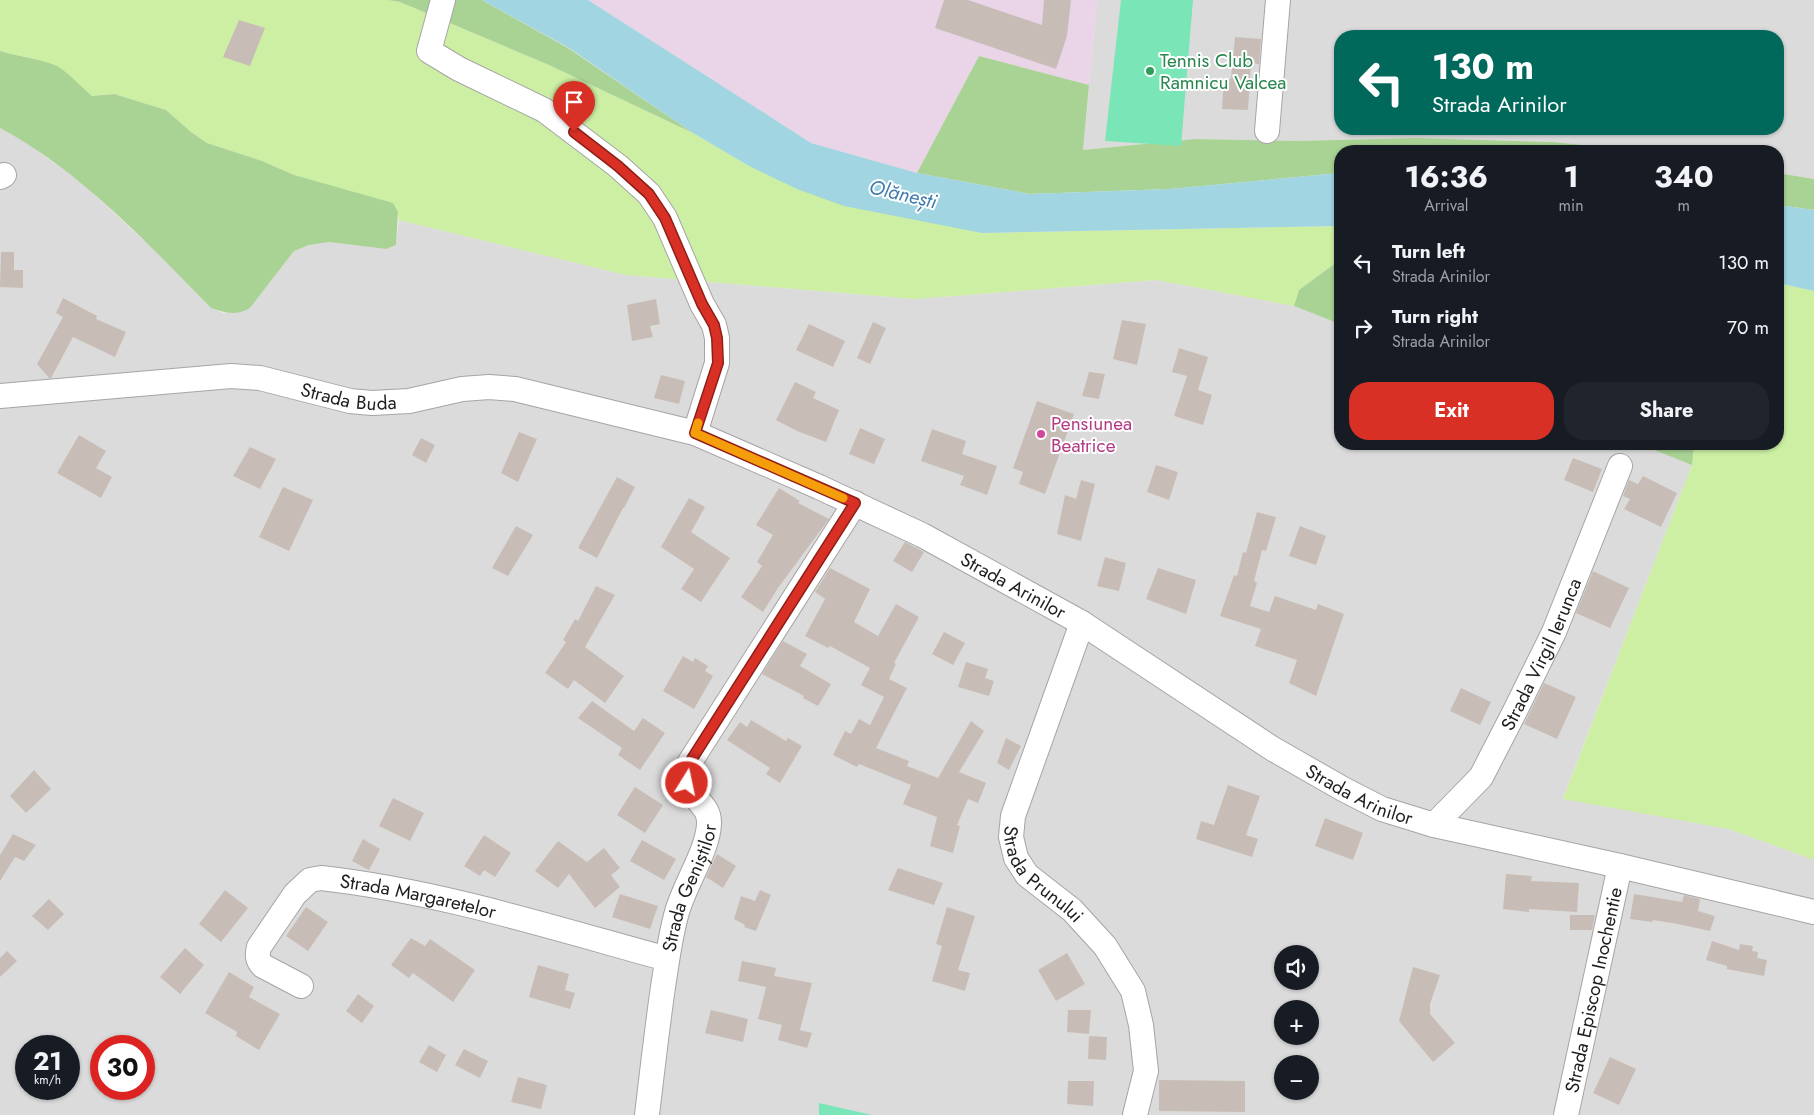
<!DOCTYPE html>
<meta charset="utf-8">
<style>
body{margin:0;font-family:Jost,sans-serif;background:#20242c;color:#f1f3f6;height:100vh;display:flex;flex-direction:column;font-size:19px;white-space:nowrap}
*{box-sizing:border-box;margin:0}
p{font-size:16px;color:#9ea1a6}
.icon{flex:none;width:28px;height:28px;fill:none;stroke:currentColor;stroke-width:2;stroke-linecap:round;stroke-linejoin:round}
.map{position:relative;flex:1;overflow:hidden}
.panel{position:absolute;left:1334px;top:145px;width:450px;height:305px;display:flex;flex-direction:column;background:#171b24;border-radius:20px;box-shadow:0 1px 4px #0004}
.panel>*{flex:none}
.top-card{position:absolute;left:1334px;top:30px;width:450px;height:105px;border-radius:20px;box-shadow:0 1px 4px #0004;background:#00695c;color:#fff;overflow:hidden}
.buttons{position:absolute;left:1274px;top:945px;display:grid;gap:10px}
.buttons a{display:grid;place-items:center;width:45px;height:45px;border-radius:50%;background:#171b24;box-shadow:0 1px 4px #0004;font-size:25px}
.speed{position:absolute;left:15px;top:1035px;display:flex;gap:10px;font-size:25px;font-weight:700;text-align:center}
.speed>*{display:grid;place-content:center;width:65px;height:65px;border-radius:50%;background:#171b24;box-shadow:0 1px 4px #0004;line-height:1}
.speed small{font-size:12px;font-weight:400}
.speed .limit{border:8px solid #d22;background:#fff;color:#111}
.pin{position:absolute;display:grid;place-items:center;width:42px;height:42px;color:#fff;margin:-51px -21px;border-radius:50% 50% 50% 0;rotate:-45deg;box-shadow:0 0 5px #0007}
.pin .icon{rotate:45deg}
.me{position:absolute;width:55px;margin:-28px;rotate:10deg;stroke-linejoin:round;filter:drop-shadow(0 0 4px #0008)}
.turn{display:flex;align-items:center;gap:18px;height:105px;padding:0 15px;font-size:22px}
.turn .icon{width:65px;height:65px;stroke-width:2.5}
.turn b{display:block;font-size:35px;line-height:42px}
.eta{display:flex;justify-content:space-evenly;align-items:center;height:85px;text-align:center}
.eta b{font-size:30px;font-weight:700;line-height:35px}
.action{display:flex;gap:10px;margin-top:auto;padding:10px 15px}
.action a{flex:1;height:58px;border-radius:20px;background:#d93025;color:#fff;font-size:20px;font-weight:700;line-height:58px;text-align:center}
.action a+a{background:#20242c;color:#f1f3f6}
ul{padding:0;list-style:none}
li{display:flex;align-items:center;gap:15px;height:65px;padding:0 15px}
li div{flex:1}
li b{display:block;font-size:19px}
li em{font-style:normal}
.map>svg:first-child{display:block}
.residential{fill:#dcdbdb;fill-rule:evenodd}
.industrial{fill:#ead4e7}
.grass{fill:#ccefa4}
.forest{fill:#a9d394}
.pitch{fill:#7ae6b7}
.water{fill:#a0d5e1}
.building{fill:#c8bdb6}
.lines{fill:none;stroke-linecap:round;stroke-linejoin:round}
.minor-casing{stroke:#a5a5a5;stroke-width:26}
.minor{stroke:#fff;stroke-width:24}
.route-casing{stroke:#8d1f18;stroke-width:12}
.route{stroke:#d93025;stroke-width:9}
.slow{stroke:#f59e0b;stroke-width:9}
.leisure-dot{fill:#2e9e5b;stroke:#fff;stroke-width:2}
.hotel-dot{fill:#d1479c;stroke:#fff;stroke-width:2}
.labels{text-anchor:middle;stroke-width:4;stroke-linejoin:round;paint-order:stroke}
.leisure-label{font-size:19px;fill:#27864d;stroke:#fff;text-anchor:start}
.street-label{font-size:19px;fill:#1e1e1e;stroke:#fff}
.hotel-label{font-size:19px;fill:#b23c85;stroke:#fff;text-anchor:start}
.water-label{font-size:20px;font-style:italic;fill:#407bae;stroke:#fff}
</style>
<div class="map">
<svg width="1814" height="1115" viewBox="0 0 1814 1115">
<rect width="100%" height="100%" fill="#f0ebe3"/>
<path class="residential" d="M 1097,0 L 1814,0 L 1814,179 L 1778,173 L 1778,151 L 1643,151 L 1553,142 L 1416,138 L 1296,141 L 1195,139 L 1083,150 ZM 1340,36 L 1778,36 L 1778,129 L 1340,129 Z
M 0,128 L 27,143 L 83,184 L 156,252 L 211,308 L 223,313 L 250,308 L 294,251 L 309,245 L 329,242 L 386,249 L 396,245 L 399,220 L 626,275 L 915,299 L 1157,280 L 1294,306 L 1340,324 L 1340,444 L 1639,444 L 1692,465 L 1563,798 L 1729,829 L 1814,860 L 1814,1115 L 0,1115 ZM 1282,954 L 1310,954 L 1310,981 L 1282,981 ZM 1282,1009 L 1310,1009 L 1310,1036 L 1282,1036 ZM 26,1046 L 69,1046 L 69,1089 L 26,1089 ZM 101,1046 L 144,1046 L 144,1089 L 101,1089 ZM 1282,1064 L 1310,1064 L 1310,1091 L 1282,1091 Z"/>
<path class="industrial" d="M 588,0 L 1097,0 L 1089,85 L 979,56 L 917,173 L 811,143 Z"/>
<path class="grass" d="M 0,0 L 388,0 L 400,2 L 549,65 L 693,133 L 749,166 L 982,233 L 1340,226 L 1340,262 L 1337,262 L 1299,290 L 1294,306 L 1157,280 L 915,299 L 626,275 L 399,220 L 398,212 L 326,185 L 294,175 L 262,161 L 207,143 L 191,132 L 166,110 L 114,94 L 92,96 L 77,84 L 36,59 L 14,55 L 0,51 Z
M 1778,283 L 1814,291 L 1814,860 L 1729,829 L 1563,799 L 1692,465 L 1694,444 L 1778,444 Z"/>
<path class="forest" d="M 388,0 L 482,0 L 568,48 L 693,133 L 549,65 L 400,2 Z
M 0,51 C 19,57 38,58 57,66 C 65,70 84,89 92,96 L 114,94 L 166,110 L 191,132 L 207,143 L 262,161 L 294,175 L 393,203 L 398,212 L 396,245 L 386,249 L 329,242 L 309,245 L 294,251 L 250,308 C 237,316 225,313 211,308 C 146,242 82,172 0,128 Z
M 979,56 L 1089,85 L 1083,150 L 1195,139 L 1296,141 L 1416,138 L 1553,142 L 1643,151 L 1340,151 L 1340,173 L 1170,189 L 1030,194 L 917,173 Z
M 1778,173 L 1814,179 L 1814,210 L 1778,205 Z
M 1337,262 L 1340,262 L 1340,324 L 1294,306 L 1299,290 Z
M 1639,444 L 1694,444 L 1692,465 Z"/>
<path class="pitch" d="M 1121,0 L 1193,0 L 1181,146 L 1105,141 Z
M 819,1103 L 872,1115 L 819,1115 Z"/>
<path class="water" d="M 482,0 L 588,0 L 811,143 L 917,173 L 1030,194 L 1170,189 L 1340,173 L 1340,226 L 982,233 L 844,206 L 797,189 L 749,166 L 693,133 L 569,48 Z
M 1778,205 L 1814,210 L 1814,291 L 1778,283 Z"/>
<path class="building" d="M 944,0 L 968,0 L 1042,25 L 1044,0 L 1071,0 L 1067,36 L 1056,69 L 935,28 Z
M 239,20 L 265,28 L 250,66 L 223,57 Z
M 1235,37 L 1261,39 L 1259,64 L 1251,63 L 1248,110 L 1222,109 L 1224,78 L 1231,79 Z
M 1,252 L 14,252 L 14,270 L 23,270 L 23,288 L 0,287 Z
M 63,298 L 97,316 L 96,319 L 126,332 L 115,357 L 73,337 L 51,378 L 49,378 L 37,364 L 63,317 L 56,313 Z
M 656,299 L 660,324 L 650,326 L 653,337 L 632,341 L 627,305 Z
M 1122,320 L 1146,324 L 1137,365 L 1113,359 Z
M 873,322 L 886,328 L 870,364 L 857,358 Z
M 809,324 L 845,341 L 833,367 L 796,350 Z
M 1179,348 L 1208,357 L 1198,390 L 1212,395 L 1203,425 L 1174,416 L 1187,376 L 1172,372 Z
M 1089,372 L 1105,374 L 1099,399 L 1082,396 Z
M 661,375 L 685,381 L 679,404 L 654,398 Z
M 795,382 L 816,392 L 813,398 L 839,410 L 826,442 L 797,431 L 776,420 Z
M 1037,401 L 1074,414 L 1045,494 L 1019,484 L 1023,472 L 1013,468 Z
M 860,428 L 885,439 L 874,464 L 849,454 Z
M 932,429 L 966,441 L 962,454 L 997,466 L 987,495 L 960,485 L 964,476 L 921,461 Z
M 519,432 L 537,439 L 518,482 L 501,473 Z
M 79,435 L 106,451 L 96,468 L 112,477 L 101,498 L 57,473 Z
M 421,438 L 435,445 L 426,463 L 412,455 Z
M 250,447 L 276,459 L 260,489 L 233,476 Z
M 1573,458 L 1602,469 L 1593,492 L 1564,480 Z
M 1156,465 L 1178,472 L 1169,500 L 1147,492 Z
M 1643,476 L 1677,493 L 1661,527 L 1624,509 L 1630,499 L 1623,496 L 1629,480 L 1638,484 Z
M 617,477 L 635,487 L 624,508 L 623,508 L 597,558 L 578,548 Z
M 1081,480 L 1095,484 L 1081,541 L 1057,534 L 1065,495 L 1076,499 Z
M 283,487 L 313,500 L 289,551 L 259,537 Z
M 779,488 L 800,501 L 798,503 L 829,519 L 778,588 L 763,612 L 741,597 L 762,566 L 757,562 L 773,535 L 756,525 Z
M 689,498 L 705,507 L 691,532 L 730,558 L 701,602 L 681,589 L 694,569 L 661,547 Z
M 1257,512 L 1276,517 L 1266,551 L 1262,550 L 1254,581 L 1257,583 L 1250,606 L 1269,612 L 1275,596 L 1316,610 L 1318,604 L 1344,614 L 1316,696 L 1289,683 L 1297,660 L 1255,646 L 1261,629 L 1220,616 L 1234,575 L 1237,576 L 1243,552 L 1246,553 Z
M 516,526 L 533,535 L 508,576 L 492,568 Z
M 1300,526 L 1326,536 L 1316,565 L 1289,556 Z
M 905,542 L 924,552 L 912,572 L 893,561 Z
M 1105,557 L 1126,563 L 1119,591 L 1097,586 Z
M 830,568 L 870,589 L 854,622 L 878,636 L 896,604 L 919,617 L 894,663 L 896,664 L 889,679 L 907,688 L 876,748 L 909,761 L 907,766 L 938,778 L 971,721 L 984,731 L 959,772 L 986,783 L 978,803 L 968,799 L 957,825 L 960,826 L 953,853 L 930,846 L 937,817 L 903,804 L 911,785 L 859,764 L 857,767 L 833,755 L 845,731 L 851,734 L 859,719 L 870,725 L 884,697 L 861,685 L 870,668 L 830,646 L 828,648 L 805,636 L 825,599 L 815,592 Z
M 1158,568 L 1196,580 L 1186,614 L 1146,599 Z
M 1593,571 L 1629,588 L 1610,628 L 1576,613 Z
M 596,586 L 615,595 L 585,647 L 624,676 L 605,703 L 574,680 L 568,689 L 545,673 L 566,642 L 563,640 L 575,619 L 578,621 Z
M 944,632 L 965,643 L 953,665 L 932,654 Z
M 783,641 L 807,654 L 800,666 L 831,684 L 818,706 L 803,698 L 804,696 L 762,674 Z
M 683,656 L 693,662 L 695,658 L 708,666 L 705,671 L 713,676 L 694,709 L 663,691 Z
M 966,662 L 988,669 L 985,678 L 994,681 L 989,696 L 958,687 Z
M 1544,683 L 1576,697 L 1557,739 L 1524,724 Z
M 1461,688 L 1491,702 L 1480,725 L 1450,711 Z
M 592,701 L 634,731 L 643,718 L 665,733 L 640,770 L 618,755 L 622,748 L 578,718 Z
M 751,720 L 786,741 L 788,738 L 802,746 L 780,783 L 766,774 L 770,768 L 727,740 L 740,722 L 747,727 Z
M 1006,738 L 1021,746 L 1009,770 L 997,763 Z
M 34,770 L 51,789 L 26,813 L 10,796 Z
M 1228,785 L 1260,796 L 1246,835 L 1258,839 L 1252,857 L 1196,839 L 1201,821 L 1214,825 Z
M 635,787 L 663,805 L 645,833 L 617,815 Z
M 393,798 L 424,813 L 410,841 L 379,826 Z
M 1325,818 L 1363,833 L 1353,860 L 1315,846 Z
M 13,834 L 36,845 L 24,861 L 15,857 L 0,881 L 0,855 Z
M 484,835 L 511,853 L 495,877 L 484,870 L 480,876 L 464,866 Z
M 363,839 L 380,849 L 369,870 L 352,861 Z
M 642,840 L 676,859 L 664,880 L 630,861 Z
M 558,841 L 587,862 L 604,848 L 620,868 L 611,875 L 620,887 L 595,908 L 569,874 L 558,888 L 535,871 Z
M 717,854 L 736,866 L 723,888 L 706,877 Z
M 898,868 L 943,883 L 934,905 L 888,890 Z
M 1506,874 L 1532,876 L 1531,881 L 1579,883 L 1577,912 L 1529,909 L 1529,912 L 1503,909 Z
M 225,890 L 248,908 L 221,942 L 199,924 Z
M 760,890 L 771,895 L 756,931 L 744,927 L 745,925 L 734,919 L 741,896 L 755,901 Z
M 620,894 L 658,906 L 650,929 L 612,917 Z
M 1634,894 L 1682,902 L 1684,895 L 1700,899 L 1698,911 L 1715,916 L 1710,931 L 1678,924 L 1653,920 L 1652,922 L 1630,919 Z
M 49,899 L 64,914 L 48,930 L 32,916 Z
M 306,907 L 328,922 L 308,951 L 286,936 Z
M 947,907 L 975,916 L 958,970 L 970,973 L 965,991 L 932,981 L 942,946 L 936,944 Z
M 1570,915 L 1595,915 L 1592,930 L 1570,930 Z
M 411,938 L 425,946 L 430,939 L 475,970 L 453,1002 L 413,973 L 409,978 L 391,965 Z
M 1712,941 L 1739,950 L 1740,944 L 1753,946 L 1752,951 L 1758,952 L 1757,958 L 1767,960 L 1764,976 L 1727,969 L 1727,966 L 1706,960 Z
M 185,948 L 204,965 L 180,994 L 160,977 Z
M 7,951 L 17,961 L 0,977 L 0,958 Z
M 1067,953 L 1085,984 L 1056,1001 L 1038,970 Z
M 742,961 L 776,968 L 774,976 L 812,983 L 800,1030 L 812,1033 L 807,1048 L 778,1040 L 782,1025 L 758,1019 L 766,987 L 738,981 Z
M 538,965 L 569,974 L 565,990 L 575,993 L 570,1009 L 529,997 Z
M 1413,967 L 1440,975 L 1430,1004 L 1430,1014 L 1455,1043 L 1433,1062 L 1399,1021 Z
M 229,972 L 254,987 L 249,997 L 280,1014 L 259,1050 L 236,1036 L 237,1032 L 205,1013 Z
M 358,994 L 374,1006 L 362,1023 L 346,1011 Z
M 711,1010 L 748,1019 L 743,1042 L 705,1033 Z
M 1068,1010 L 1091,1010 L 1089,1034 L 1067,1032 Z
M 1089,1036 L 1107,1037 L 1106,1060 L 1088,1059 Z
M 429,1045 L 446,1055 L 437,1072 L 419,1062 Z
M 464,1049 L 488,1061 L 480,1078 L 455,1065 Z
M 1610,1057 L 1636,1069 L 1619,1105 L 1593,1093 Z
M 518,1077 L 547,1085 L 541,1109 L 511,1102 Z
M 1159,1080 L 1245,1081 L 1245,1112 L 1159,1111 Z
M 1068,1081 L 1094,1081 L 1093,1106 L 1067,1104 Z"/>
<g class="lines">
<g class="minor-casing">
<g id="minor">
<path d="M 443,0 L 429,51 L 459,69 L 544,110 L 618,166 L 649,194 L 665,218 L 702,304 L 714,325 L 717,338 L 717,363 L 695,433"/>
<path d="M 1267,131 L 1278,0"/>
<path d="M 0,177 L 4,175"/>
<path id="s1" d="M 0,396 L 231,376 L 260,378 L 350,401 L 372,403 L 409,401 L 462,389 L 489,387 L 515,389 L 695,433 L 819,487 L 922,535 L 1082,623 L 1273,749 L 1343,789 L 1382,809 L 1434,825 L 1620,866 L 1814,912"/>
<path id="s2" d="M 1082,623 L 1013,816 L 1011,837 L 1016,858 L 1027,875 L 1072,910 L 1105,946 L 1133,991 L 1141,1025 L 1146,1071 L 1135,1115"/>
<path id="s3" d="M 1434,825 L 1481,777 L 1514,713 L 1554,632 L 1620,466"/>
<path id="s4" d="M 301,986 L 263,966 C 257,960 257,955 259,947 L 295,894 L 310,880 L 321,878 C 438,891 554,928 667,959"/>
<path id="s5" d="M 647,1115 C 652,1072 657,1029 663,987 C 667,962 670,936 677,912 C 684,886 709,848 709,823 C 710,799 678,798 690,762 L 855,503"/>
<path id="s6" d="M 1566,1115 L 1620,866"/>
</g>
</g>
<use href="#minor" class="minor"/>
</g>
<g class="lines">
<g class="route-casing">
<path id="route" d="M 574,132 L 618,166 L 649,194 L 665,218 L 702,304 L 714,325 L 717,338 L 718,363 L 695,433 L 855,503 L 690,762 L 686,773 L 687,783"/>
</g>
<use href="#route" class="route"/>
<path class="slow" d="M 698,423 L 695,433 L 843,498"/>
</g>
<circle class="leisure-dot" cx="1150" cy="71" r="5"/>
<circle class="hotel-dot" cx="1041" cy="434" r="5"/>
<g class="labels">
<g class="leisure-label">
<text x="1160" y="67">Tennis Club<tspan x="1160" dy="22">Ramnicu Valcea</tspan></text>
</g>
<g class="street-label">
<text dy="7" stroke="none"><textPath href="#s1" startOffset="352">Strada Buda</textPath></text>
<text dy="7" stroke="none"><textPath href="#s1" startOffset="1059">Strada Arinilor</textPath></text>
<text dy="7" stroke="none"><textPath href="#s3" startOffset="204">Strada Virgil Ierunca</textPath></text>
<text dy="7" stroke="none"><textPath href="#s1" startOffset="1464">Strada Arinilor</textPath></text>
<text dy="7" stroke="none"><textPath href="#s2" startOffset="276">Strada Prunului</textPath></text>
<text dy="7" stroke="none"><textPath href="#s5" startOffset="232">Strada Geniștilor</textPath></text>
<text dy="7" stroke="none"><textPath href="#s4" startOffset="258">Strada Margaretelor</textPath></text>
<text dy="7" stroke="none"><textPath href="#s6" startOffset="128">Strada Episcop Inochentie</textPath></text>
</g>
<g class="hotel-label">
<text x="1051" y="430">Pensiunea<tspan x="1051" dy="22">Beatrice</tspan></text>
</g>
<g class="water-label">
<text transform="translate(903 194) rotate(13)" y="7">Olănești</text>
</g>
</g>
</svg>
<div class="buttons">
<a><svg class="icon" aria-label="sound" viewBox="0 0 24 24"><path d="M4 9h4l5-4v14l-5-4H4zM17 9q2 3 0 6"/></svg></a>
<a>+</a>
<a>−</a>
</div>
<div class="speed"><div>21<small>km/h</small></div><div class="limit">30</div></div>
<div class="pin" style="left:574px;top:132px;background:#d93025"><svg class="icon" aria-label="arrive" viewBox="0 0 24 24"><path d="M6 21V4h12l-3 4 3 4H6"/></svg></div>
<svg class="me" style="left:687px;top:783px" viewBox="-20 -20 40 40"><circle r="17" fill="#d93025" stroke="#fff" stroke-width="3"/><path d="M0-11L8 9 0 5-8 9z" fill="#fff"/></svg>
<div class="top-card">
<div class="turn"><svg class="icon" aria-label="left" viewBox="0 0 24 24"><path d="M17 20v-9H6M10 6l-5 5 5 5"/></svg><div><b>130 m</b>Strada Arinilor</div></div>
</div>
<section class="panel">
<div class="eta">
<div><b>16:36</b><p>Arrival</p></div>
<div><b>1</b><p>min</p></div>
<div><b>340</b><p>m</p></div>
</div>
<ul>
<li><svg class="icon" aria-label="left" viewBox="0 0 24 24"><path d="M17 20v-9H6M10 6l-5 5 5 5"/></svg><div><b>Turn left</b><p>Strada Arinilor</p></div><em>130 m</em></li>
<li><svg class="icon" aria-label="right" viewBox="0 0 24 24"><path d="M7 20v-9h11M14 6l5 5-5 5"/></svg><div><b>Turn right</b><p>Strada Arinilor</p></div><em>70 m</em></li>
</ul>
<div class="action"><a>Exit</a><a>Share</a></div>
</section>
</div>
